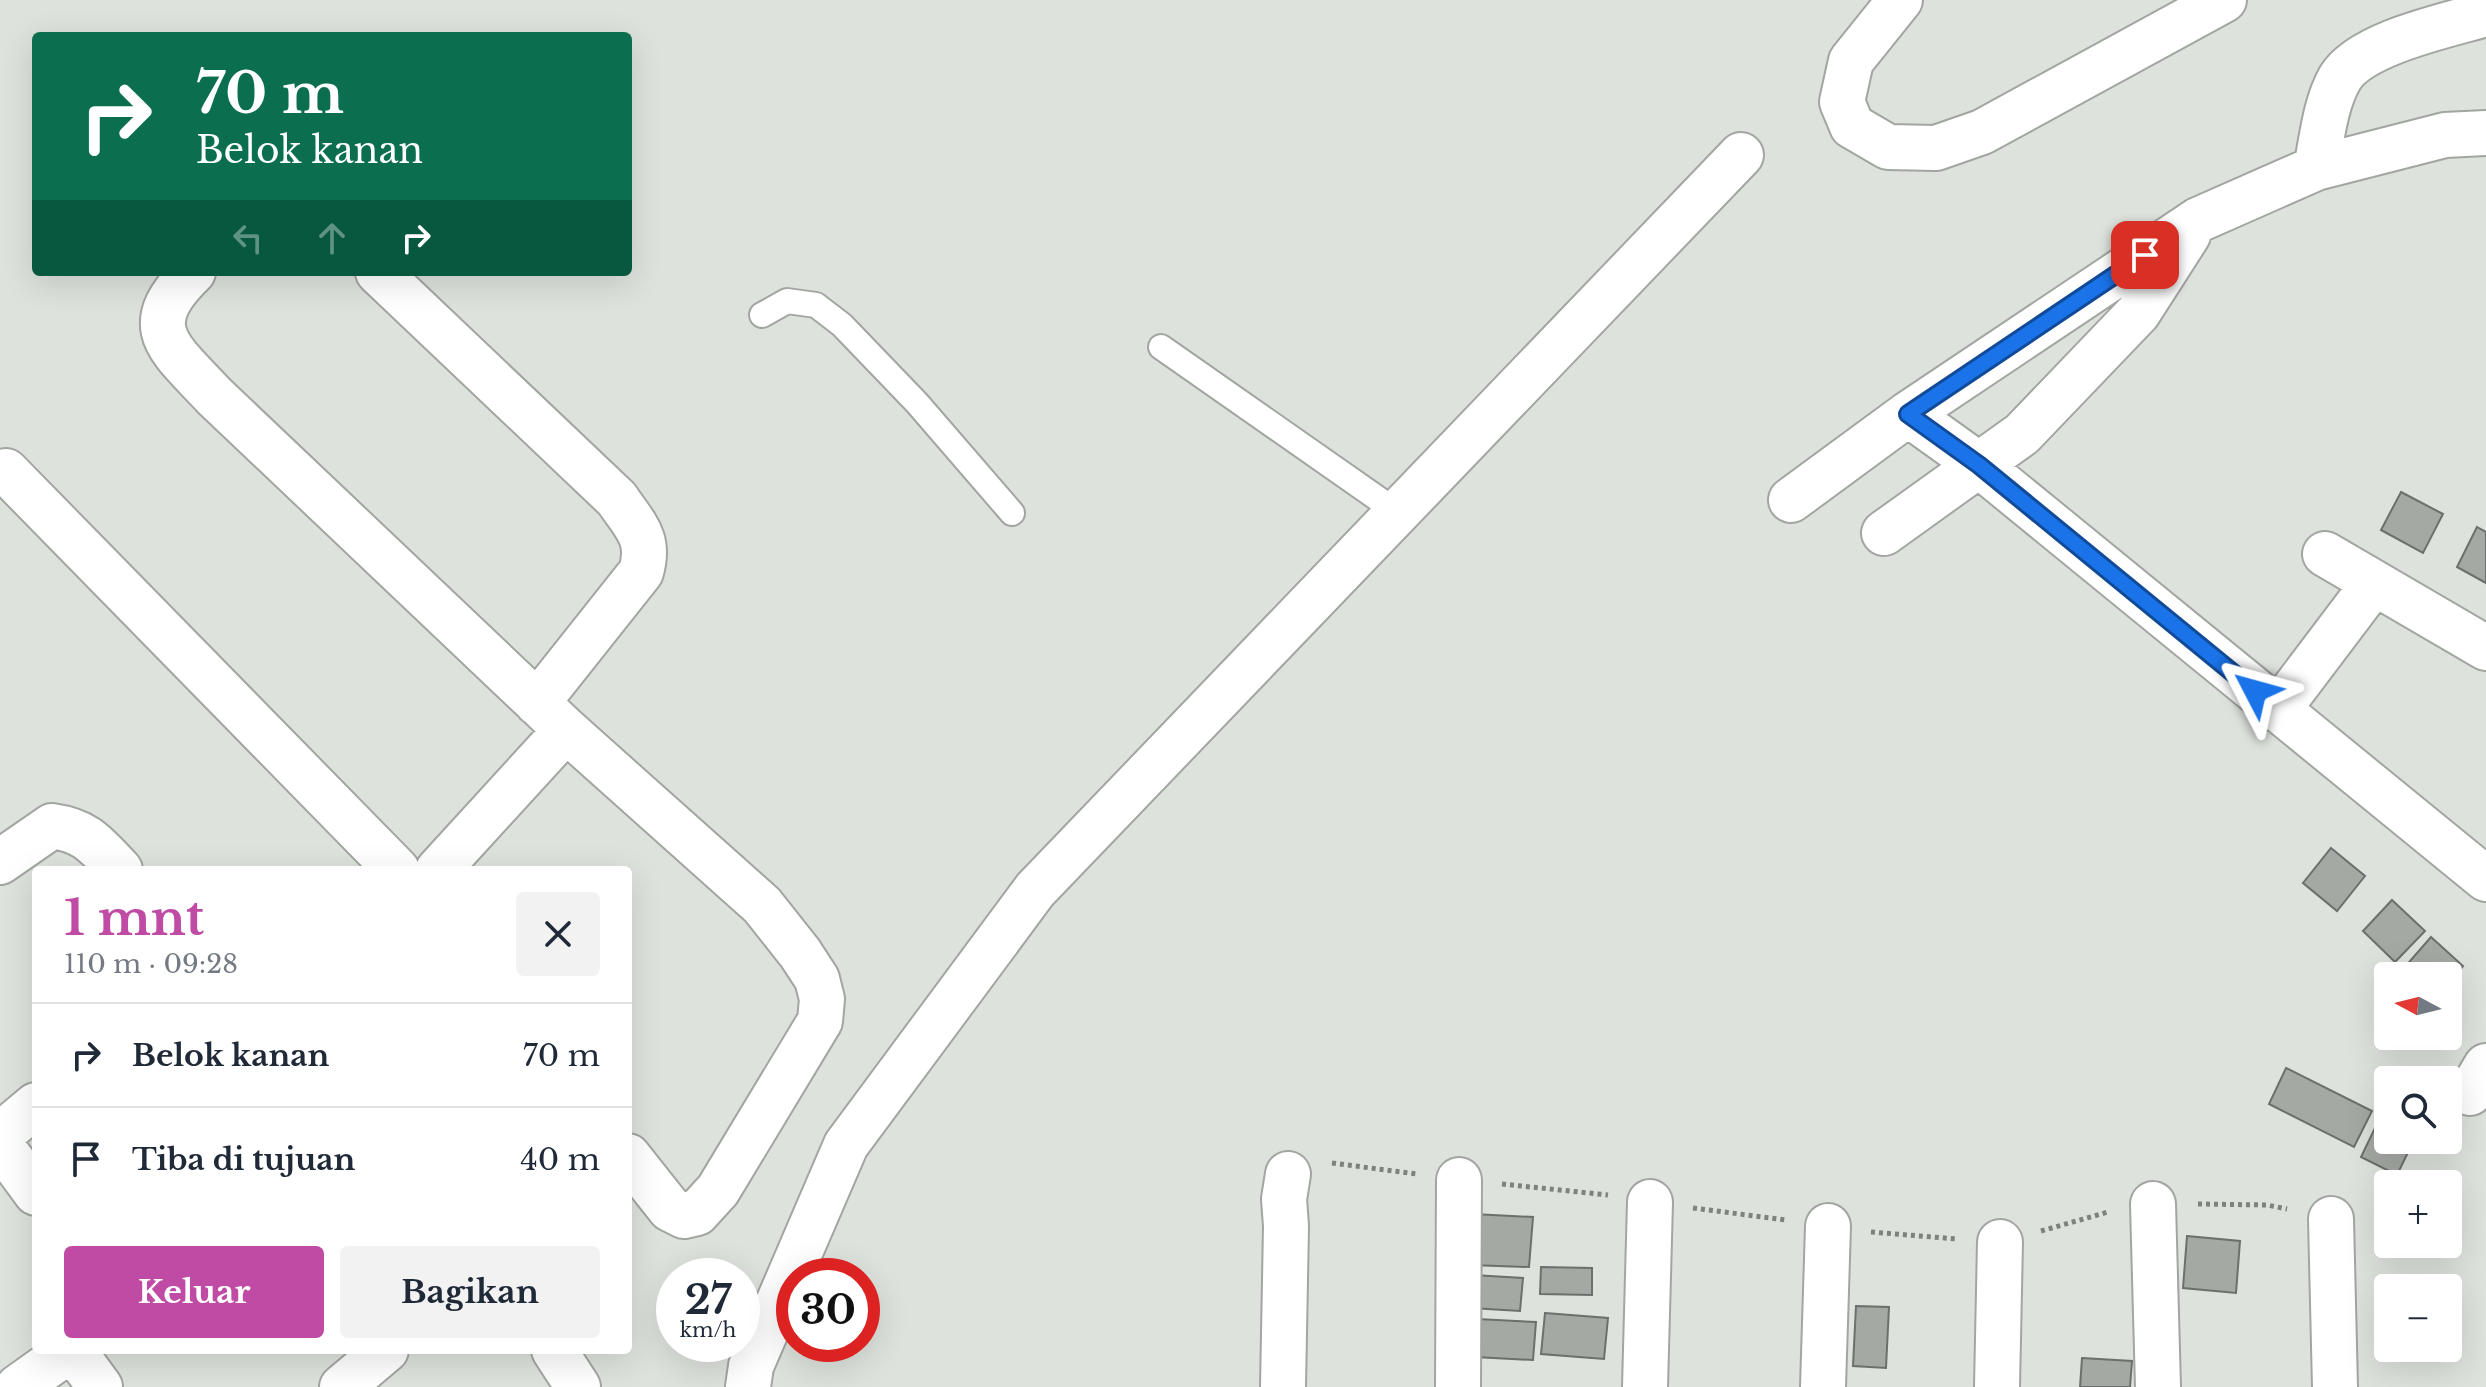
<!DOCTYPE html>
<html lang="id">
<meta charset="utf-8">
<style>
body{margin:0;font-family:"Libre Baskerville",serif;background:#f2f2f3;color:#1f2937;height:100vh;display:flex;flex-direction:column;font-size:30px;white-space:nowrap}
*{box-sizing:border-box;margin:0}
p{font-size:26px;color:#747a83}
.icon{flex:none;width:44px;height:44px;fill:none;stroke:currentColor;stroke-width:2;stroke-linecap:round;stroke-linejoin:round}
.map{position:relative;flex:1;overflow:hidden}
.details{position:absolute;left:32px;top:866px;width:600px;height:488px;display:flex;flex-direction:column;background:#fff;border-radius:8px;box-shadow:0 8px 32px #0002}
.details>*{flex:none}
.banner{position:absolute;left:32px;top:32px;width:600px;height:244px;border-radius:8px;box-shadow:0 8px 32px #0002;background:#0b6e4f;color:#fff;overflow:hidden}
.needle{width:52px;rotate:277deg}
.controls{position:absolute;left:2374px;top:962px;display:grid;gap:16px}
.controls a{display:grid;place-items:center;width:88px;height:88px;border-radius:8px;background:#fff;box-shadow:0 8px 32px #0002;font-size:40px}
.speed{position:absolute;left:656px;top:1258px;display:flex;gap:16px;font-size:40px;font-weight:700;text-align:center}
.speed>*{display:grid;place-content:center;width:104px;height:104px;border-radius:50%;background:#fff;box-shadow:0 8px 32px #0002;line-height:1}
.speed small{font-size:20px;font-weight:400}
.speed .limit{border:12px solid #d22;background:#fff;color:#111}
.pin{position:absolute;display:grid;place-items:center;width:68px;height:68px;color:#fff;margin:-34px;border-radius:16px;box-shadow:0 4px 12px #0006}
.me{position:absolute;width:88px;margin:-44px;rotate:309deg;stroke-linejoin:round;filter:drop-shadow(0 0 6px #0008)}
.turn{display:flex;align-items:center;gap:28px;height:168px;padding:0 32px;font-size:36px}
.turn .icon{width:104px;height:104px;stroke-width:2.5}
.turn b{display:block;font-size:56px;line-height:68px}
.lanes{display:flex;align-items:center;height:76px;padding:0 32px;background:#0003;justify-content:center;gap:40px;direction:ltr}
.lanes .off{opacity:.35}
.round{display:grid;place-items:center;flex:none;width:84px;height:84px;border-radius:8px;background:#f2f2f3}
.overview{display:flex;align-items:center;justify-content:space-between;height:136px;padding:0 32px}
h1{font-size:48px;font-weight:800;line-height:60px;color:#c04ba4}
.action{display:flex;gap:16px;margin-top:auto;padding:16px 32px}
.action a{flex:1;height:92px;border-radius:8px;background:#c04ba4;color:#fff;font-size:32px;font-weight:800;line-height:92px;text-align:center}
.action a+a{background:#f2f2f3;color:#1f2937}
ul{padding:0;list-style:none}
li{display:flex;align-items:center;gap:24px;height:104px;padding:0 32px;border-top:2px solid #e0e1e3}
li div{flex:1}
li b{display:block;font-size:30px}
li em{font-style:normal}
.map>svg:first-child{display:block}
.building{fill:#a5a9a4;stroke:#6c706c;stroke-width:2}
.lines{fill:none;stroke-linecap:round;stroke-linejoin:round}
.service-casing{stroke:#a2a6a1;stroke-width:28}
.minor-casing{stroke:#a2a6a1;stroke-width:48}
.path{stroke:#7e817d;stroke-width:5;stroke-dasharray:4 4;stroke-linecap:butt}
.service{stroke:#fff;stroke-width:24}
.minor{stroke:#fff;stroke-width:44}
.route-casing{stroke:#114b97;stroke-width:20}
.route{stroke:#1a73e8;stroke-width:14}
</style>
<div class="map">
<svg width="2486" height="1387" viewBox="0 0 2486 1387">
<rect width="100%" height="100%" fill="#dde2dc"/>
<path class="building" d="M 2401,492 L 2443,514 L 2423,553 L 2381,530 Z
M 2477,527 L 2486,532 L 2486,583 L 2457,567 Z
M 2331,848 L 2365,876 L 2337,911 L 2303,883 Z
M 2392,900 L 2425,931 L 2395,962 L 2363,931 Z
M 2431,937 L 2463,966 L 2448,984 L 2448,976 L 2412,976 L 2403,969 Z
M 2286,1068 L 2372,1111 L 2354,1147 L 2269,1104 Z
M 2388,1101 L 2388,1140 L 2414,1140 L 2397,1175 L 2361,1157 Z
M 1473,1214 L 1533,1217 L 1529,1267 L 1470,1265 Z
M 2187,1236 L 2240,1241 L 2236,1293 L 2183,1288 Z
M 1541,1267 L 1592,1268 L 1592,1295 L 1540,1294 Z
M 1473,1275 L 1523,1278 L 1520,1311 L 1471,1308 Z
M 1856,1306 L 1889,1307 L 1886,1368 L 1853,1366 Z
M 1545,1313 L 1608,1318 L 1604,1359 L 1541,1354 Z
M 1477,1319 L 1536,1322 L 1533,1360 L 1475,1357 Z
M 2082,1358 L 2132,1361 L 2130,1387 L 2080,1387 Z"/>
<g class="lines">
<g class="service-casing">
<path id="service" d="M 762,315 L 787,301 L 816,305 L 842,325 L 917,403 L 1012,513
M 1161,347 L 1397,512"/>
</g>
<g class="minor-casing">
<path id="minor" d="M 1900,0 L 1851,61 L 1842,102 L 1852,126 L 1888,147 L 1936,148 L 1982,132 L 2224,0
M 2316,168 C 2322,139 2325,104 2340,78 C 2361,43 2448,25 2486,14
M 193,272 C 135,328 171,349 214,396 L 566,730 L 762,905 L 800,953 L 817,979 L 822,999 L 820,1021 L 718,1190 L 697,1213 L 684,1216 L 670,1209 L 628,1156
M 378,272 L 617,499 C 635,526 651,538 641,572 L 537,703
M 1908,414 L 1979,465 L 2486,879
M 6,471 L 397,870
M 1791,500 L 1908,414 L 2198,220 L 2316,168 L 2445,135 L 2486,133
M 1884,533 L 2022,434 L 2138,313 L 2188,235
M 2325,554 L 2486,648
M 2278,710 L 2374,583
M 0,862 L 52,826 C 87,831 96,845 120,870
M 438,870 L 566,730
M 2470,1093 L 2486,1066
M 0,1135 L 36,1105
M 0,1144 L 36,1193
M 2153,1204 L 2158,1387
M 2331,1219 L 2335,1387
M 73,1350 L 100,1387
M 554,1350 L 578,1387
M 18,1387 L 70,1350
M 342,1387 L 386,1350
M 748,1387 L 751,1366 L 846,1145 L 1035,890 L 1741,155
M 1283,1387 L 1286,1226 L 1284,1199 L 1288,1174
M 1458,1387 L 1459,1180
M 1645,1387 L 1650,1202
M 1823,1387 L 1828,1226
M 1997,1387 L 2000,1242"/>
</g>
<path class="path" d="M 1332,1163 L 1417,1174
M 1502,1184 L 1608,1195
M 2198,1204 L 2267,1205 L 2287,1209
M 1693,1208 L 1786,1220
M 2041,1231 L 2108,1212
M 1871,1232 L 1957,1239"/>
<use href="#service" class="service"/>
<use href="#minor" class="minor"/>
</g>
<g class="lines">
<g class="route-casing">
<path id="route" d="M 2145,255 L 1908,414 L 1979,465 L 2255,691"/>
</g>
<use href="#route" class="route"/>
</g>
</svg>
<div class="controls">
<a><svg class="needle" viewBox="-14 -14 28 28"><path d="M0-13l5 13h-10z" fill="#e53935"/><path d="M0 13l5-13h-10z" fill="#747a83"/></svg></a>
<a><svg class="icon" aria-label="search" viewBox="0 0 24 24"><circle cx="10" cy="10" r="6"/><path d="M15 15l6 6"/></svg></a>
<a>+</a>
<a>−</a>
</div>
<div class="speed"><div>27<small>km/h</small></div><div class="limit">30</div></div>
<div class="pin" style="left:2145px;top:255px;background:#d93025"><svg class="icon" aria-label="arrive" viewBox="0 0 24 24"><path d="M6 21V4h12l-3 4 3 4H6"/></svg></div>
<svg class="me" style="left:2255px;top:691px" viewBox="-20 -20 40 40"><path d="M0-17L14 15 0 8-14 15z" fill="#1a73e8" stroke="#fff" stroke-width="4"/></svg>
<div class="banner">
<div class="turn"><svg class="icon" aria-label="right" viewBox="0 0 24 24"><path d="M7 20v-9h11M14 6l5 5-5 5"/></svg><div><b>70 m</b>Belok kanan</div></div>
<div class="lanes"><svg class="icon off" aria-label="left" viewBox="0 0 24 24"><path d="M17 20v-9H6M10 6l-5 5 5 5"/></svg><svg class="icon off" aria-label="ahead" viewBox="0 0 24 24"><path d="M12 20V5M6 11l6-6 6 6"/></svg><svg class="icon" aria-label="right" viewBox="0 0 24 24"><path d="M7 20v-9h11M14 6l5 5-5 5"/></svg></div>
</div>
<section class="details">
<div class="overview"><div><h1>1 mnt</h1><p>110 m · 09:28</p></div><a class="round"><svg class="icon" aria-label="close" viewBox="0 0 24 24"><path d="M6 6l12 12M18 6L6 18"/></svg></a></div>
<ul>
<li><svg class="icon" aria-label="right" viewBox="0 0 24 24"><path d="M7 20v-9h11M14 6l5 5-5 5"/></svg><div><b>Belok kanan</b></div><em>70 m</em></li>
<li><svg class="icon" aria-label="arrive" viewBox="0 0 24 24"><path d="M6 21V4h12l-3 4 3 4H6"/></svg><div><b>Tiba di tujuan</b></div><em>40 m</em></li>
</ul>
<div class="action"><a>Keluar</a><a>Bagikan</a></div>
</section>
</div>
